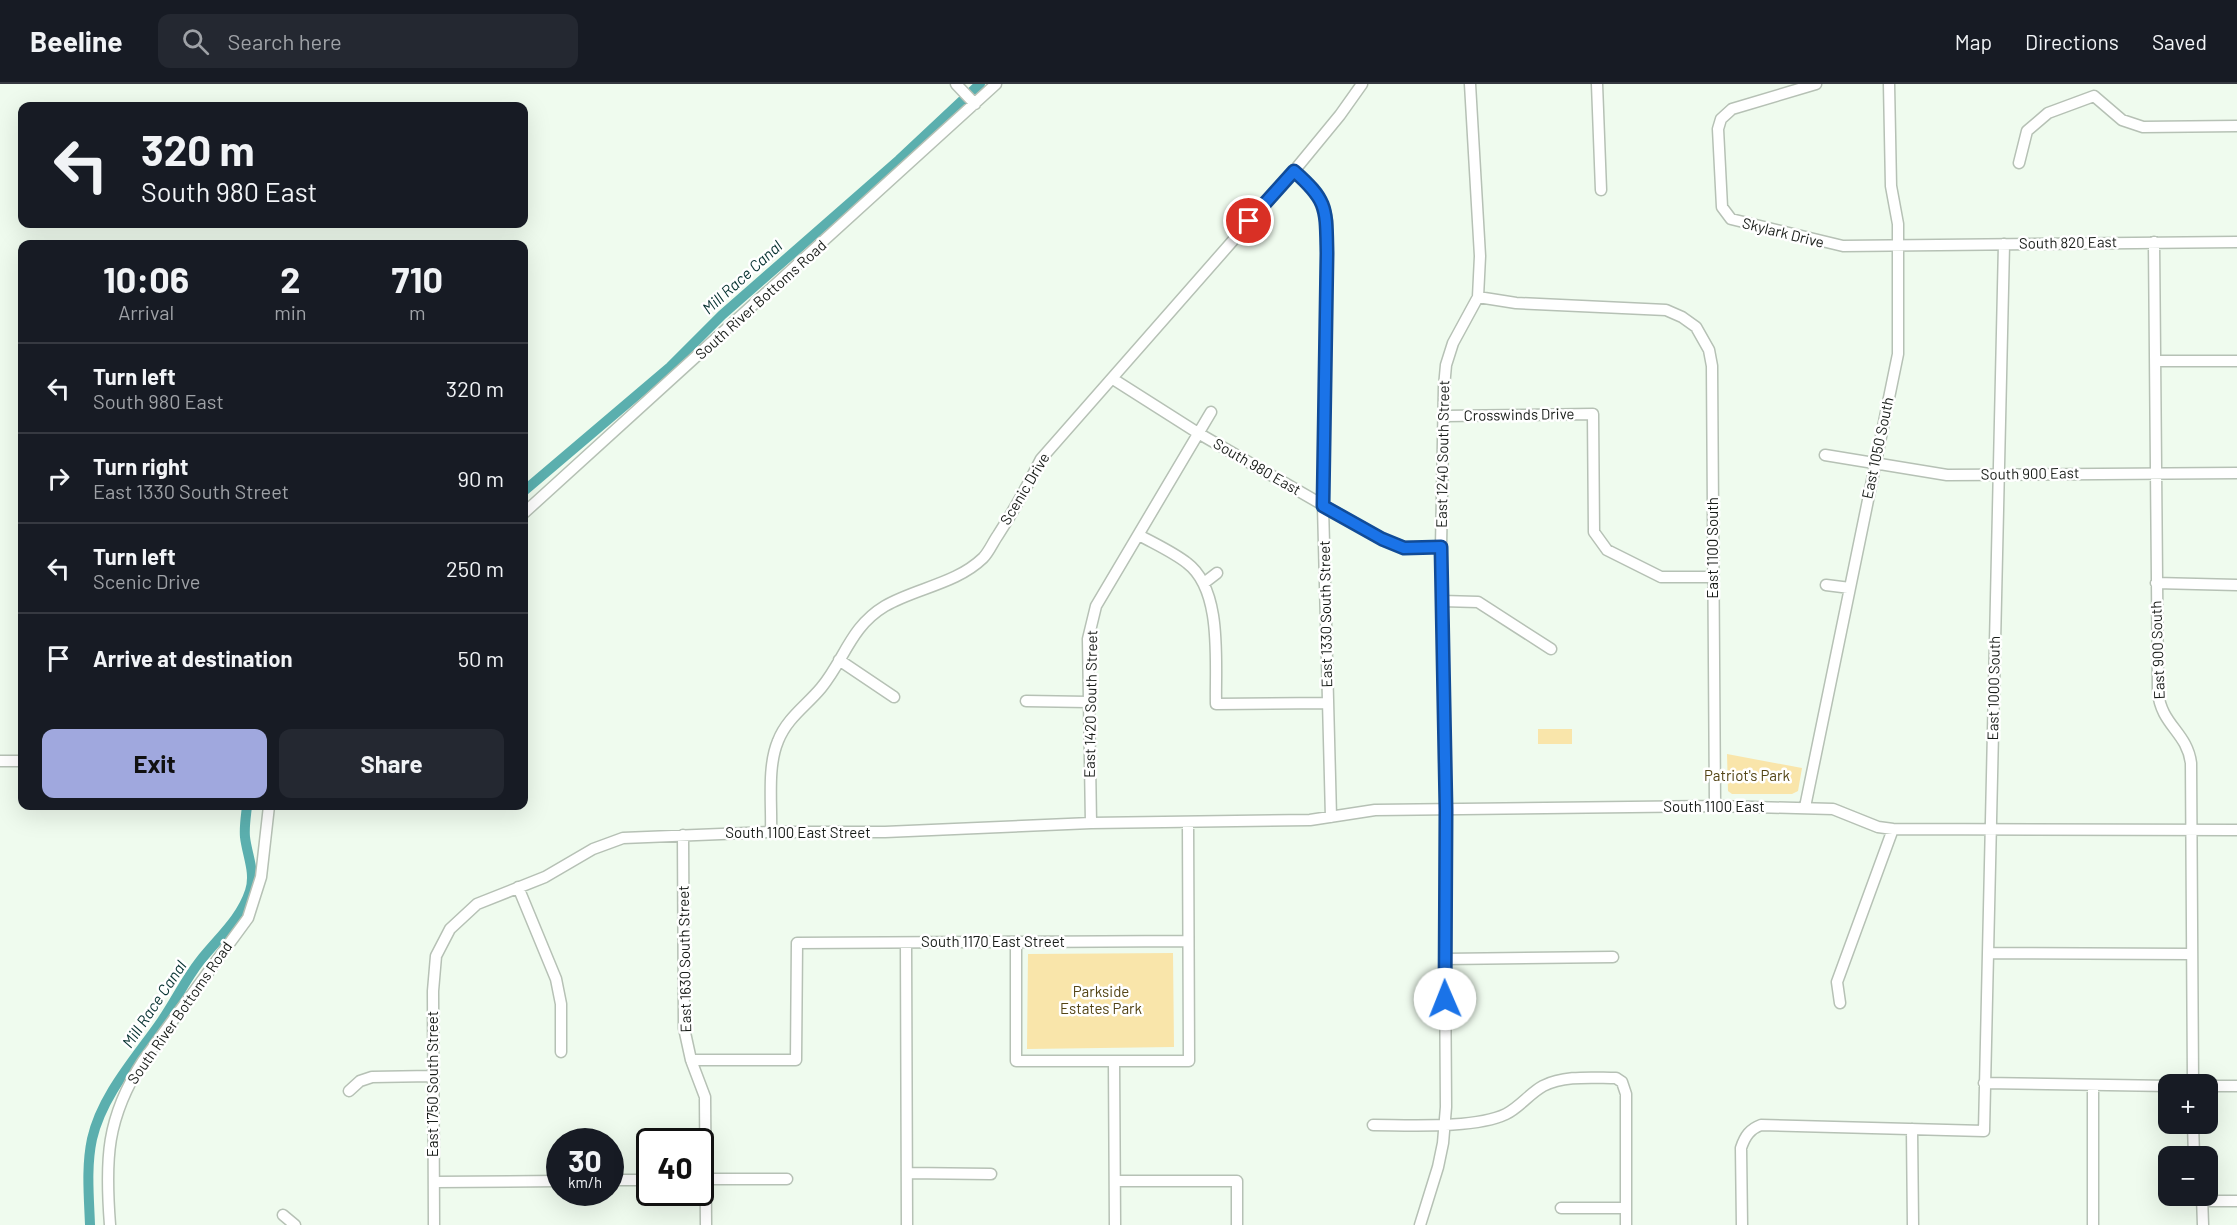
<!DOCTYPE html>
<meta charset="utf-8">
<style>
body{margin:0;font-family:Barlow,sans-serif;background:#242831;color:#f1f3f6;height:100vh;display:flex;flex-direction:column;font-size:22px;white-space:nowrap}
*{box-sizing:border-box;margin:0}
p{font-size:20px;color:#9ea1a6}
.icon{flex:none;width:33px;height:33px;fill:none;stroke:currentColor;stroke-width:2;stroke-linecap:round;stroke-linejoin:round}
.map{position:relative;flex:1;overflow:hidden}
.sheet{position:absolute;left:18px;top:156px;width:510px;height:570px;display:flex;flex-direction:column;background:#171b24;border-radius:12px;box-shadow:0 6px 24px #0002}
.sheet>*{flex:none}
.top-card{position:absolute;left:18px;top:18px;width:510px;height:126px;border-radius:12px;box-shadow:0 6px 24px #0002;background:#171b24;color:#f1f3f6;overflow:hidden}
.controls{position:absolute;left:2158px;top:990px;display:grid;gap:12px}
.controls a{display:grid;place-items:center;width:60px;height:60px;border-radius:12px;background:#171b24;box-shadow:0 6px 24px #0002;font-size:30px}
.speed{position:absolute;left:546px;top:1044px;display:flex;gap:12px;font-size:30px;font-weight:700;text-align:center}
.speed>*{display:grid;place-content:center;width:78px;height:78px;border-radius:50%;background:#171b24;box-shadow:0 6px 24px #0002;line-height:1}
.speed small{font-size:15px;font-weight:400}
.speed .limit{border:3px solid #111;border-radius:9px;background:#fff;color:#111}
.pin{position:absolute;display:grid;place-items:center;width:51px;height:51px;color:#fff;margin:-26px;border:3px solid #fff;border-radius:50%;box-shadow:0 2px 6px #0007}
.me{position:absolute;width:66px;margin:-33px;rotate:359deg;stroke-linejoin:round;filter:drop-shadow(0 0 4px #0008)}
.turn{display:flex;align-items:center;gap:21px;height:126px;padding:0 24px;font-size:27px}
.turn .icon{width:78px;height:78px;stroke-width:2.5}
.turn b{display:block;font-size:42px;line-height:51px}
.eta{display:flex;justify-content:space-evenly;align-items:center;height:102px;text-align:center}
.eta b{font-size:36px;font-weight:700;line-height:42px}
.primary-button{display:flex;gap:12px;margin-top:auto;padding:12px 24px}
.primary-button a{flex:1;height:69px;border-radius:12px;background:#a0a8de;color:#111;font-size:24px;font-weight:700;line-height:69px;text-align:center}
.primary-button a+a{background:#242831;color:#f1f3f6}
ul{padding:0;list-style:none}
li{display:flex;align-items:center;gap:18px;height:90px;padding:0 24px;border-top:2px solid #363941}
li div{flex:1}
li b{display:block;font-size:22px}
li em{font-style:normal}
header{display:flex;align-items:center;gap:36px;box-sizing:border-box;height:84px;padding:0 30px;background:#171b24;border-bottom:2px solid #363941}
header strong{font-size:28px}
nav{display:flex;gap:33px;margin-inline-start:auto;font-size:21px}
.search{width:420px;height:54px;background:#242831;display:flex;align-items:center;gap:15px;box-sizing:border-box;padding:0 21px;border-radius:12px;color:#9ea1a6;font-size:22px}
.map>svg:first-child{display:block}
.green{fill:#f9e5aa}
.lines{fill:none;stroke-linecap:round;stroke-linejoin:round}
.canal{stroke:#5bafae;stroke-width:10}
.minor-casing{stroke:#b6c1b5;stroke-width:13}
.minor{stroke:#fff;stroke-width:10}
.route-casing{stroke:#114b97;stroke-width:15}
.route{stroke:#1a73e8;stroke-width:10}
.labels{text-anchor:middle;stroke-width:5;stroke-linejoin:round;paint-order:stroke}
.street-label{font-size:15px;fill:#181c18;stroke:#fff}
.park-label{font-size:15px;fill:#534415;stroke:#fff}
.water-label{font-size:16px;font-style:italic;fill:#063231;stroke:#fff}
</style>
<header>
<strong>Beeline</strong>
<div class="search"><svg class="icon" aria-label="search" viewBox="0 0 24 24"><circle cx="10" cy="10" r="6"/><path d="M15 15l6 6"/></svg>Search here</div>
<nav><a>Map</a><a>Directions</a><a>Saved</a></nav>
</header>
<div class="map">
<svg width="2237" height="1141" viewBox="0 0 2237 1141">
<rect width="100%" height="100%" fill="#effbee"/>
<path class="green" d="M 1538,645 L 1572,645 L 1572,660 L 1538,660 Z
M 1727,670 L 1802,684 L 1798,707 L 1792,710 L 1732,710 L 1728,707 Z
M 1173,869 L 1174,963 L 1027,965 L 1028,870 Z"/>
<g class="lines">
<path class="canal" d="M 524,407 L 670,283 L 722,231 L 899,76 L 980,0
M 90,1141 C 89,1113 86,1083 92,1055 C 102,1011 136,974 161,938 C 175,918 185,896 200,877 C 218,854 241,835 250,807 C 256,789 247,771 245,753 C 244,743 246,732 247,722"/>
<g class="minor-casing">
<path id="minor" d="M 956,0 L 975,20
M 1597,0 L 1601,106
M 1816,0 L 1732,25 L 1721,35 L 1718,45 L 1722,123 L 1731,135 L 1843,162 L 2237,158
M 2094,12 L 2122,36 L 2143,43 L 2237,42
M 2019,79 L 2027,47 L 2048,29 L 2094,12
M 1294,87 C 1310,102 1324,114 1327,137 L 1323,422 L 1331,733
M 2154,158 L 2158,608 C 2161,641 2187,648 2191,679 L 2193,1000
M 1478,213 L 1516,219 L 1666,226 L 1682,233 L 1696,243 L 1709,266 L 1712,282 L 1715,722
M 2155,277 L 2237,277
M 1113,295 L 1198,349 L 1382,455 L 1404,463 L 1441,463
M 1444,332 L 1593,330 L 1594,448 L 1607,466 L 1661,493 L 1713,493
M 1825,371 L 1947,391 L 2237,389
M 524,429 L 996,0
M 1139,451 C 1155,460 1173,468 1187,479 C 1223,506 1215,579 1216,620 L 1328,619
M 1204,499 L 1217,489
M 2156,499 L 2237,501
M 1826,501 L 1850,504
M 1442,517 L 1478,518 L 1551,565
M 839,576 L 894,613
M 1026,617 L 1088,618
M 0,677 L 22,677
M 1805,723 L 1898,270 L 1898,140 L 1891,102 L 1889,0
M 1091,739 L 1088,555 L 1096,522 L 1211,328
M 771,748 C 772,720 767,683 778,657 C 787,634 806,622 821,604 C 845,575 850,543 885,522 C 916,504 956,500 983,474 C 989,468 993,458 998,451 C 1014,426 1028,401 1041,375 L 1294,87 L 1340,31 L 1362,0
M 683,751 L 684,944 L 691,976 L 705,1013 L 706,1141
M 518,803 L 556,895 L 561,920 L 561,968
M 1016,858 L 1016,977 L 1189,977 L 1188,738
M 906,859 L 907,1141
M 1989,869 L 2191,870
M 1445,875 L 1613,873
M 1840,919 L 1837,898 L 1893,745
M 691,976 L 796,976 L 797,859 L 1188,857
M 1114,977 L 1115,1141
M 1984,999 L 2169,1002
M 2208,1002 L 2237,1002
M 349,1007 L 360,997 L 372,993 L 432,992
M 2193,1040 L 2194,1072
M 1373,1041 C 1408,1041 1475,1045 1506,1030 C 1520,1023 1530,1009 1543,1002 C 1565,991 1592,994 1616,994 L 1622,998 L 1626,1010 L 1626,1141
M 1912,1045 L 1913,1141
M 907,1089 L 991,1090
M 701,1095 L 787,1095
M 610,1096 L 650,1096
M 1115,1097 L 1237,1097 L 1237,1141
M 435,1098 L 560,1097
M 2202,1112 L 2203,1141
M 2202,1117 L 2237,1117
M 1561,1124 L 1626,1124
M 283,1131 L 295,1141
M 110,1141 C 105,1076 106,1034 143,977 L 248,834 L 261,793 L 269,722
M 434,1141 L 433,907 L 436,872 L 450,845 L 477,820 L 545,793 L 593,765 L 623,754 L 771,748 L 885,748 L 1091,739 L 1310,736 L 1375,726 L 1715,722 L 1833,725 L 1878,743 L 1893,745 L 2237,746
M 1420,1141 L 1438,1083 L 1443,1059 L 1446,1023 L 1445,875 L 1446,726 L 1441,463 L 1444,303 L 1446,281 L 1453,259 L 1478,213 L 1480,172 L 1470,0
M 1742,1141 L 1741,1064 C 1745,1052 1750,1045 1761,1041 L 1984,1047 L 2004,160
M 2093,1141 L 2093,1001"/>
</g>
<use href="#minor" class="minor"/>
</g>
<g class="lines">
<g class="route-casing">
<path id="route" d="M 1249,137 L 1294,87 C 1328,117 1326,124 1327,169 L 1323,422 L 1382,455 L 1404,464 L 1441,463 L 1446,726 L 1445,915"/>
</g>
<use href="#route" class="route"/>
</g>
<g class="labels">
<g class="street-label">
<text transform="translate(1783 149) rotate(14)" y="5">Skylark Drive</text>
<text transform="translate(2068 159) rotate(-1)" y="5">South 820 East</text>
<text transform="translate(761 216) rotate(-42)" y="5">South River Bottoms Road</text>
<text transform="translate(1519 331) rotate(-1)" y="5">Crosswinds Drive</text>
<text transform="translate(1878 364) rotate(-78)" y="5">East 1050 South</text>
<text transform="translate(1443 370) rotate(-89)" y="5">East 1240 South Street</text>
<text transform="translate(1257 383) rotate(30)" y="5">South 980 East</text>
<text transform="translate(2030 390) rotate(-1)" y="5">South 900 East</text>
<text transform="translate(1025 405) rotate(-59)" y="5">Scenic Drive</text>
<text transform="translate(1713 464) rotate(-90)" y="5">East 1100 South</text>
<text transform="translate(1326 530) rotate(-91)" y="5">East 1330 South Street</text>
<text transform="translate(2158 566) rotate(-92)" y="5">East 900 South</text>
<text transform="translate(1994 604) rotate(-89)" y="5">East 1000 South</text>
<text transform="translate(1091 620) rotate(-89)" y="5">East 1420 South Street</text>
<text x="1714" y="728">South 1100 East</text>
<text x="798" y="754">South 1100 East Street</text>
<text x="993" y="863">South 1170 East Street</text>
<text transform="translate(685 875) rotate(-91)" y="5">East 1630 South Street</text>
<text transform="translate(180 929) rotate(-55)" y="5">South River Bottoms Road</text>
<text transform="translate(433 1000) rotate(-90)" y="5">East 1750 South Street</text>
</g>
<g class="park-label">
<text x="1747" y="697">Patriot's Park</text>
<text x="1101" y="913">Parkside<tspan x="1101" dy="17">Estates Park</tspan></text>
</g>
<g class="water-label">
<text transform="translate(742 193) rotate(-42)" y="6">Mill Race Canal</text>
<text transform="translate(154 920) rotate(-56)" y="6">Mill Race Canal</text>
</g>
</g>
</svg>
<div class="controls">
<a>+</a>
<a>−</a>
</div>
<div class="speed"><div>30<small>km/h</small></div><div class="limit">40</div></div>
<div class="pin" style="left:1249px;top:137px;background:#d93025"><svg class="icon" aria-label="arrive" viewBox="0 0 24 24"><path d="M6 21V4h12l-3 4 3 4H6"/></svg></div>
<svg class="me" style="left:1445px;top:915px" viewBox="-20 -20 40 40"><circle r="19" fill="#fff"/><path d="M0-13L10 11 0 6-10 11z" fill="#1a73e8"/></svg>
<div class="top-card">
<div class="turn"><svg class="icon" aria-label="left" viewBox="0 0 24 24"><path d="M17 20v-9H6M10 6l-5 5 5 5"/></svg><div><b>320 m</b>South 980 East</div></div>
</div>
<section class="sheet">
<div class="eta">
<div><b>10:06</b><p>Arrival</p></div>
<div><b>2</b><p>min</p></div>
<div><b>710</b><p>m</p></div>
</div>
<ul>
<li><svg class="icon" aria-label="left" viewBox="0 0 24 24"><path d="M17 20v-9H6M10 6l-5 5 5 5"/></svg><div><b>Turn left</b><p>South 980 East</p></div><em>320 m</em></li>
<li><svg class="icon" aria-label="right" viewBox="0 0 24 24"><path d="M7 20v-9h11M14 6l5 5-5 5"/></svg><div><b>Turn right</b><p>East 1330 South Street</p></div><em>90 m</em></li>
<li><svg class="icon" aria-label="left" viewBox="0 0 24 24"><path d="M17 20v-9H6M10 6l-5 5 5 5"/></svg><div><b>Turn left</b><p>Scenic Drive</p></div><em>250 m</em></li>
<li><svg class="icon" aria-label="arrive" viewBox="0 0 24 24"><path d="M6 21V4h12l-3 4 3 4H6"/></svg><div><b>Arrive at destination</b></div><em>50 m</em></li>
</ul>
<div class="primary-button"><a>Exit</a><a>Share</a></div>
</section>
</div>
